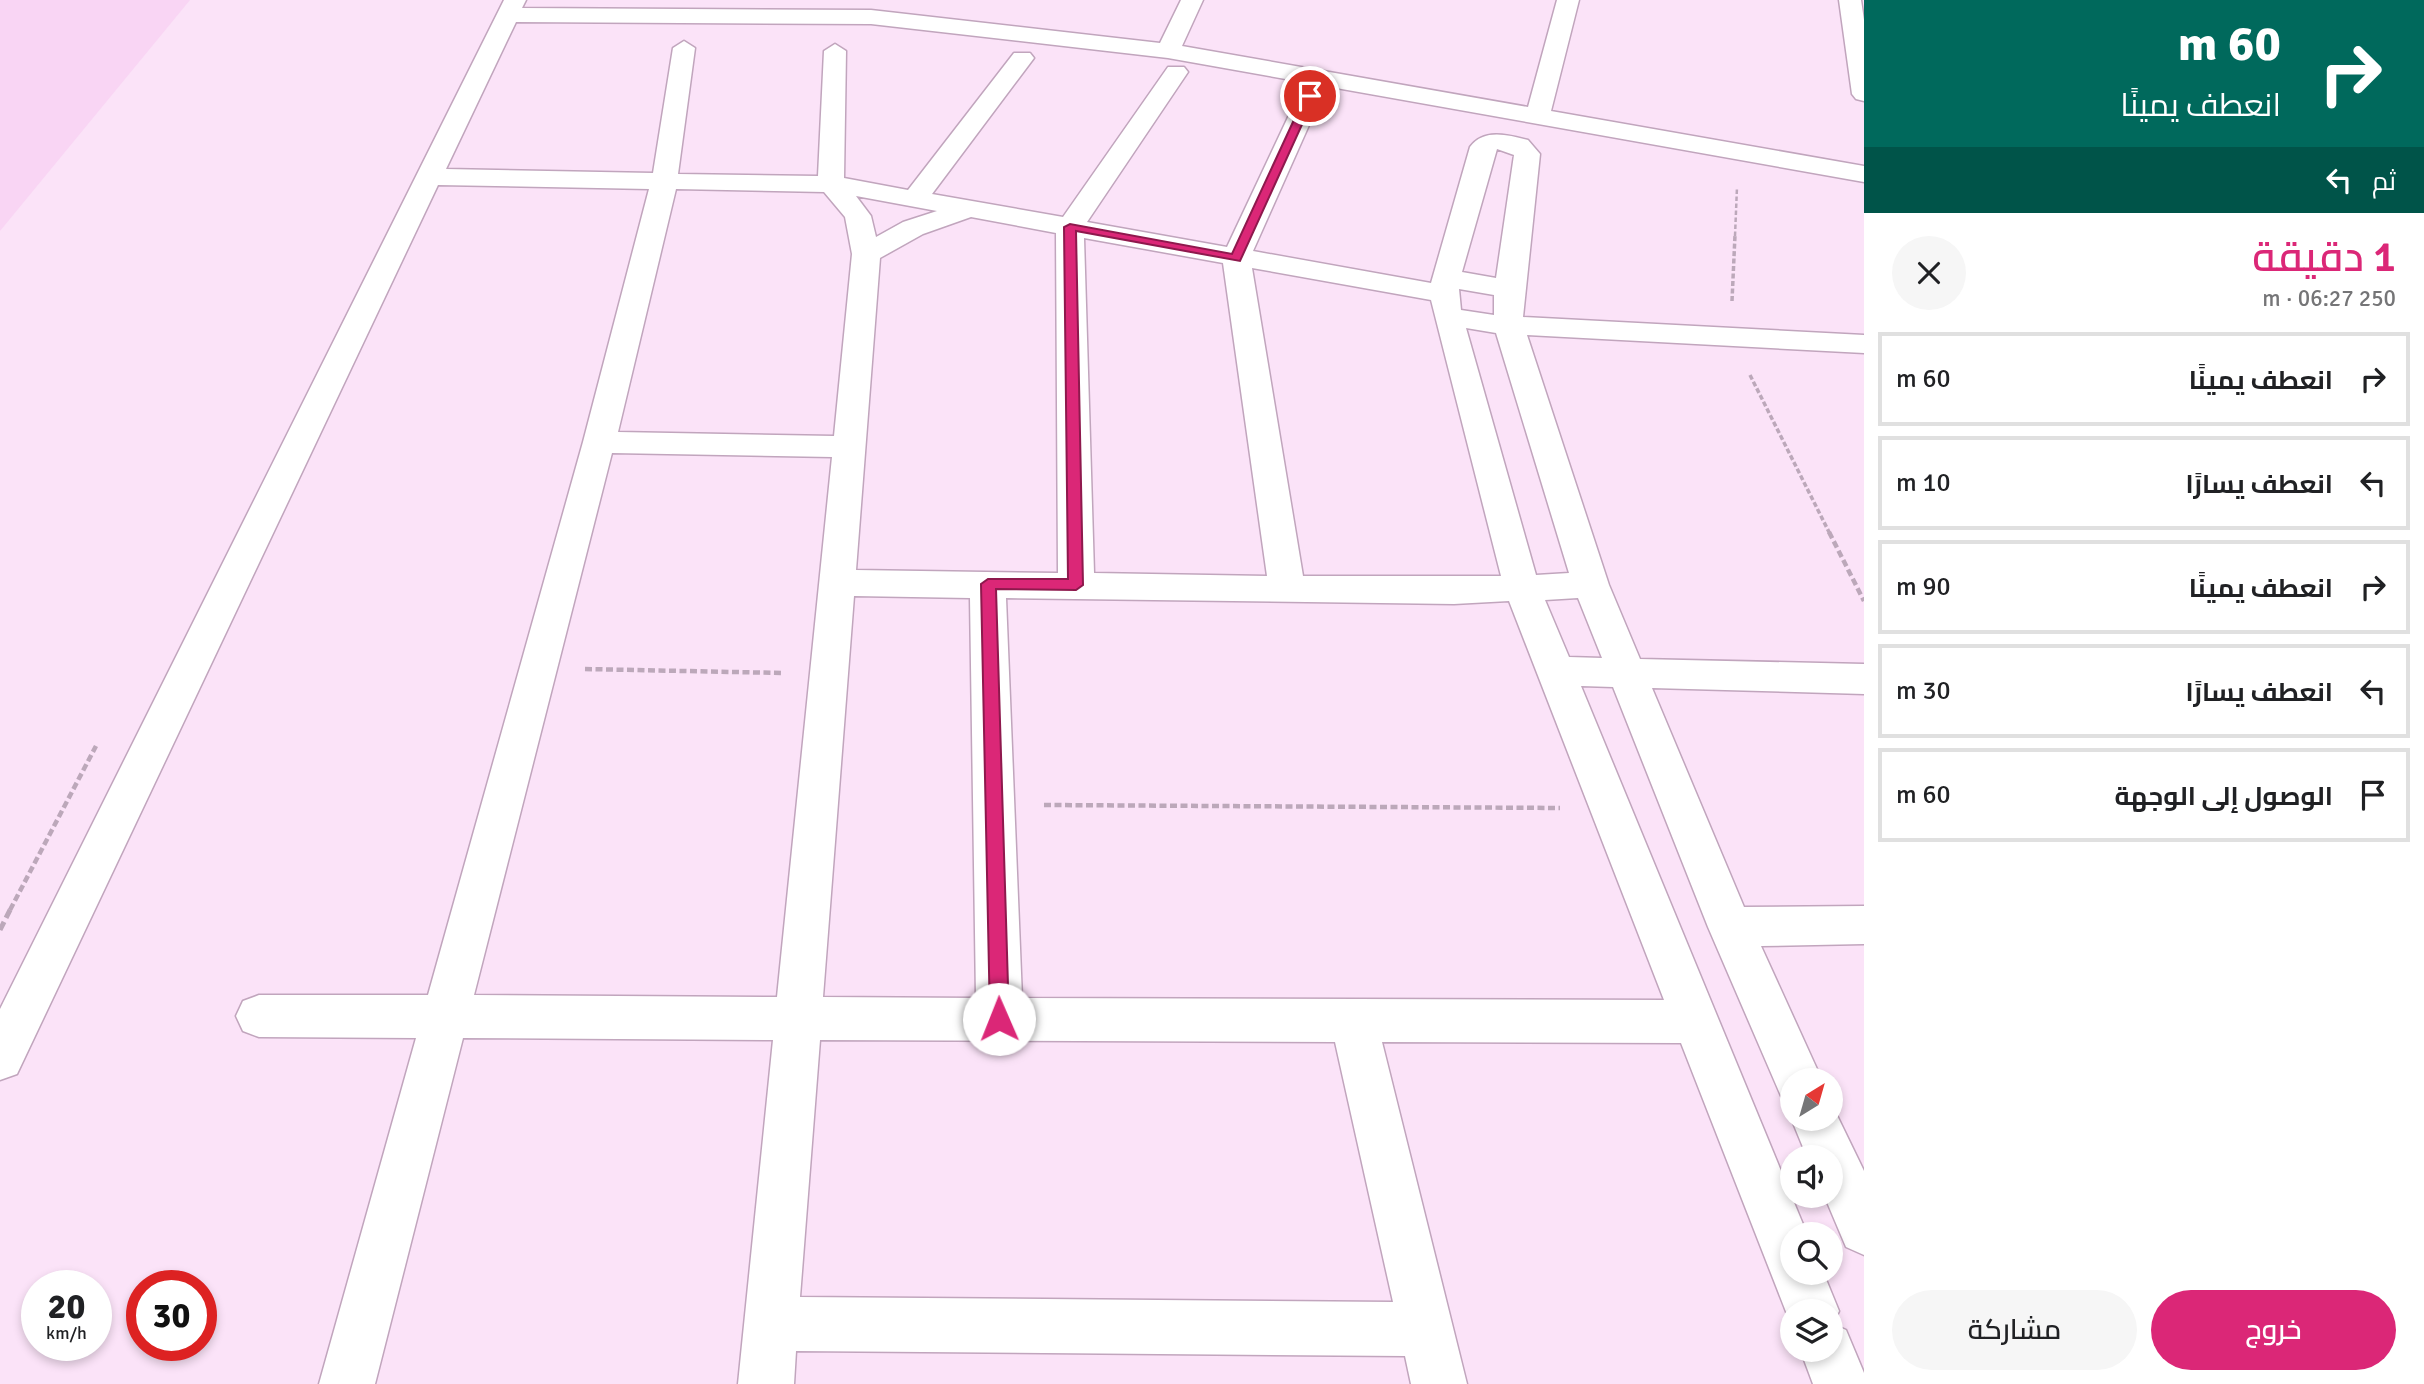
<!DOCTYPE html>
<html lang="ar">
<meta charset="utf-8">
<style>
body{margin:0;font-family:Signika,Cairo,sans-serif;background:#f6f6f6;color:#202124;direction:rtl;height:100vh;display:flex;flex-direction:column;font-size:26px;white-space:nowrap}
*{box-sizing:border-box;margin:0}
p{font-size:23px;color:#757577}
.icon{flex:none;width:38px;height:38px;fill:none;stroke:currentColor;stroke-width:2;stroke-linecap:round;stroke-linejoin:round}
.map{position:relative;flex:1;overflow:hidden;direction:ltr}
.drawer{display:flex;flex-direction:column;background:#fff;width:560px}
.drawer>*{flex:none}
.hud{background:#00695c;color:#fff;overflow:hidden}
.needle{width:46px;rotate:37deg}
.buttons{position:absolute;left:1780px;top:1068px;display:grid;gap:14px}
.buttons a{display:grid;place-items:center;width:63px;height:63px;border-radius:50%;background:#fff;box-shadow:0 4px 10px #0003;font-size:35px}
.speed{position:absolute;left:21px;top:1270px;display:flex;gap:14px;font-size:35px;font-weight:700;text-align:center}
.speed>*{display:grid;place-content:center;width:91px;height:91px;border-radius:50%;background:#fff;box-shadow:0 4px 10px #0003;line-height:1}
.speed small{font-size:18px;font-weight:400}
.speed .limit{border:10px solid #d22;background:#fff;color:#111}
.pin{position:absolute;display:grid;place-items:center;width:60px;height:60px;color:#fff;margin:-30px;border:4px solid #fff;border-radius:50%;box-shadow:0 2px 7px #0007}
.me{position:absolute;width:77px;margin:-38px;rotate:359deg;stroke-linejoin:round;filter:drop-shadow(0 0 5px #0008)}
.turn{display:flex;align-items:center;gap:24px;height:147px;padding:0 28px;font-size:32px}
.turn .icon{width:91px;height:91px;stroke-width:2.5}
.turn b{display:block;font-size:49px;line-height:60px}
.then{display:flex;align-items:center;height:66px;padding:0 28px;background:#0003;gap:14px;font-size:26px}
.round{display:grid;place-items:center;flex:none;width:74px;height:74px;border-radius:37px;background:#f6f6f6}
.headline{display:flex;align-items:center;justify-content:space-between;height:119px;padding:0 28px}
h1{font-size:42px;font-weight:600;line-height:52px;color:#db2777}
.button{display:flex;gap:14px;margin-top:auto;padding:14px 28px}
.button a{flex:1;height:80px;border-radius:42px;background:#db2777;color:#fff;font-size:28px;font-weight:600;line-height:80px;text-align:center}
.button a+a{background:#f6f6f6;color:#202124}
ul{padding:0;list-style:none}
li{display:flex;align-items:center;gap:21px;height:94px;margin:0 14px 10px;padding:0 14px;border:4px solid #e0e0e0;border-radius:0px}
li div{flex:1}
li b{display:block;font-size:26px}
li em{font-style:normal}
main{display:flex;flex:1;min-height:0}
.map>svg:first-child{display:block}
.built{fill:#f9d5f4}
.lines{fill:none;stroke-linecap:round;stroke-linejoin:round}
.minor-casing{stroke:#c1a5bd;stroke-width:3}
.path-far3{stroke:#bca8ba;stroke-width:2.5;stroke-dasharray:4.5 2.5;stroke-linecap:butt}
.path-far2{stroke:#bca8ba;stroke-width:3.5;stroke-dasharray:5 2.5;stroke-linecap:butt}
.path-far1{stroke:#bca8ba;stroke-width:4.5;stroke-dasharray:7 3.5;stroke-linecap:butt}
.path{stroke:#bca8ba;stroke-width:5;stroke-dasharray:9 4.5;stroke-linecap:butt}
.minor{fill:#fff;fill-rule:evenodd}
.route{fill:#db2777;stroke:#8e194d;stroke-width:2}
</style>
<main>
<section class="drawer">
<div class="hud">
<div class="turn"><svg class="icon" aria-label="right" viewBox="0 0 24 24"><path d="M7 20v-9h11M14 6l5 5-5 5"/></svg><div><b>60 m</b>انعطف يمينًا</div></div>
<div class="then">ثم<svg class="icon" aria-label="left" viewBox="0 0 24 24"><path d="M17 20v-9H6M10 6l-5 5 5 5"/></svg></div>
</div>
<div class="headline"><div><h1>1 دقيقة</h1><p>250 m · 06:27</p></div><a class="round"><svg class="icon" aria-label="close" viewBox="0 0 24 24"><path d="M6 6l12 12M18 6L6 18"/></svg></a></div>
<ul>
<li><svg class="icon" aria-label="right" viewBox="0 0 24 24"><path d="M7 20v-9h11M14 6l5 5-5 5"/></svg><div><b>انعطف يمينًا</b></div><em>60 m</em></li>
<li><svg class="icon" aria-label="left" viewBox="0 0 24 24"><path d="M17 20v-9H6M10 6l-5 5 5 5"/></svg><div><b>انعطف يسارًا</b></div><em>10 m</em></li>
<li><svg class="icon" aria-label="right" viewBox="0 0 24 24"><path d="M7 20v-9h11M14 6l5 5-5 5"/></svg><div><b>انعطف يمينًا</b></div><em>90 m</em></li>
<li><svg class="icon" aria-label="left" viewBox="0 0 24 24"><path d="M17 20v-9H6M10 6l-5 5 5 5"/></svg><div><b>انعطف يسارًا</b></div><em>30 m</em></li>
<li><svg class="icon" aria-label="arrive" viewBox="0 0 24 24"><path d="M6 21V4h12l-3 4 3 4H6"/></svg><div><b>الوصول إلى الوجهة</b></div><em>60 m</em></li>
</ul>
<div class="button"><a>خروج</a><a>مشاركة</a></div>
</section>
<div class="map">
<svg width="1864" height="1384" viewBox="0 0 1864 1384">
<rect width="100%" height="100%" fill="#fbe3f8"/>
<path class="built" d="M 0,0 L 190,0 L 0,231 Z"/>
<g class="lines">
<g class="minor-casing">
<path id="minor" d="M 504,0 L 526,0 L 522,8 L 871,10 L 1160,43 L 1181,0 L 1203,0 L 1182,46 L 1528,107 L 1557,0 L 1579,0 L 1551,111 L 1864,166 L 1864,182 L 1168,58 L 871,24 L 516,22 L 446,169 L 653,173 L 673,48 L 684,41 L 695,48 L 678,174 L 818,176 L 824,51 L 835,44 L 846,51 L 844,178 L 908,190 L 1014,53 L 1030,53 L 1034,58 L 932,194 L 1063,217 L 1168,67 L 1184,67 L 1188,72 L 1087,222 L 1227,247 L 1298,96 L 1302,91 L 1318,91 L 1322,96 L 1253,251 L 1431,283 L 1470,147 C 1484,128 1508,135 1528,140 L 1540,154 L 1523,317 L 1864,335 L 1864,353 L 1527,335 L 1609,585 L 1640,659 L 1864,664 L 1864,694 L 1652,688 L 1744,907 L 1864,906 L 1864,944 L 1761,946 L 1822,1080 L 1792,1080 L 1792,1100 L 1781,1096 L 1708,927 L 1613,687 L 1581,686 L 1807,1234 L 1792,1234 L 1792,1272 L 1823,1272 L 1839,1311 L 1833,1324 L 1846,1330 L 1864,1373 L 1864,1384 L 1813,1384 L 1800,1349 L 1830,1349 L 1830,1311 L 1792,1311 L 1792,1327 L 1681,1043 L 1382,1042 L 1467,1384 L 1411,1384 L 1405,1356 L 796,1351 L 794,1384 L 738,1384 L 773,1040 L 463,1038 L 375,1384 L 319,1384 L 416,1038 L 259,1037 L 243,1031 L 236,1016 L 243,1001 L 259,995 L 428,995 L 583,442 L 649,189 L 438,185 L 17,1074 L 0,1080 L 0,1009 ZM 1497,149 L 1514,155 L 1496,278 L 1462,272 ZM 676,189 L 824,192 L 845,217 L 852,254 L 834,436 L 618,432 ZM 856,196 L 937,211 L 903,222 L 876,237 L 871,216 ZM 971,217 L 1056,233 L 1058,573 L 856,570 L 880,258 L 923,234 ZM 1084,238 L 1223,263 L 1267,576 L 1094,573 ZM 1252,268 L 1431,300 L 1501,576 L 1303,576 ZM 1459,289 L 1494,295 L 1494,315 L 1461,310 ZM 1466,328 L 1496,333 L 1569,573 L 1536,575 ZM 612,453 L 832,457 L 777,997 L 474,995 ZM 854,596 L 970,598 L 976,998 L 823,997 ZM 1006,598 L 1454,604 L 1509,601 L 1664,1000 L 1022,998 ZM 1578,598 L 1602,658 L 1569,657 L 1545,600 ZM 820,1040 L 1335,1042 L 1393,1302 L 800,1297 Z
M 1839,0 L 1861,0 L 1864,20 L 1864,101 L 1856,99 L 1852,94 Z
M 1830,1101 L 1864,1171 L 1864,1255 L 1846,1247 L 1824,1195 L 1830,1195 L 1830,1157 L 1807,1157 L 1791,1118 L 1792,1115 L 1792,1118 L 1830,1118 Z"/>
</g>
<path class="path-far3" d="M 1735,236 L 1737,187"/>
<path class="path-far2" d="M 1732,301 L 1735,235
M 1750,375 L 1830,534"/>
<path class="path-far1" d="M 1829,532 L 1864,601
M 585,669 L 783,673
M 1044,805 L 1560,808
M 10,910 L 96,746"/>
<path class="path" d="M 0,930 L 11,908"/>
<use href="#minor" class="minor"/>
</g>
<path class="route" d="M 1310,93 L 1315,96 L 1240,261 L 1076,231 L 1083,585 L 1076,590 L 996,589 L 1009,1019 L 1006,1026 L 999,1028 L 993,1026 L 990,1019 L 981,584 L 988,579 L 1068,579 L 1064,227 L 1070,224 L 1232,254 L 1305,96 Z"/>
</svg>
<div class="buttons">
<a><svg class="needle" viewBox="-14 -14 28 28"><path d="M0-13l5 13h-10z" fill="#e53935"/><path d="M0 13l5-13h-10z" fill="#757577"/></svg></a>
<a><svg class="icon" aria-label="sound" viewBox="0 0 24 24"><path d="M4 9h4l5-4v14l-5-4H4zM17 9q2 3 0 6"/></svg></a>
<a><svg class="icon" aria-label="search" viewBox="0 0 24 24"><circle cx="10" cy="10" r="6"/><path d="M15 15l6 6"/></svg></a>
<a><svg class="icon" aria-label="layers" viewBox="0 0 24 24"><path d="M12 4l9 5-9 5-9-5zM3 14l9 5 9-5"/></svg></a>
</div>
<div class="speed"><div>20<small>km/h</small></div><div class="limit">30</div></div>
<div class="pin" style="left:1310px;top:96px;background:#d93025"><svg class="icon" aria-label="arrive" viewBox="0 0 24 24"><path d="M6 21V4h12l-3 4 3 4H6"/></svg></div>
<svg class="me" style="left:999px;top:1019px" viewBox="-20 -20 40 40"><circle r="19" fill="#fff"/><path d="M0-13L10 11 0 6-10 11z" fill="#db2777"/></svg>
</div>
</main>
